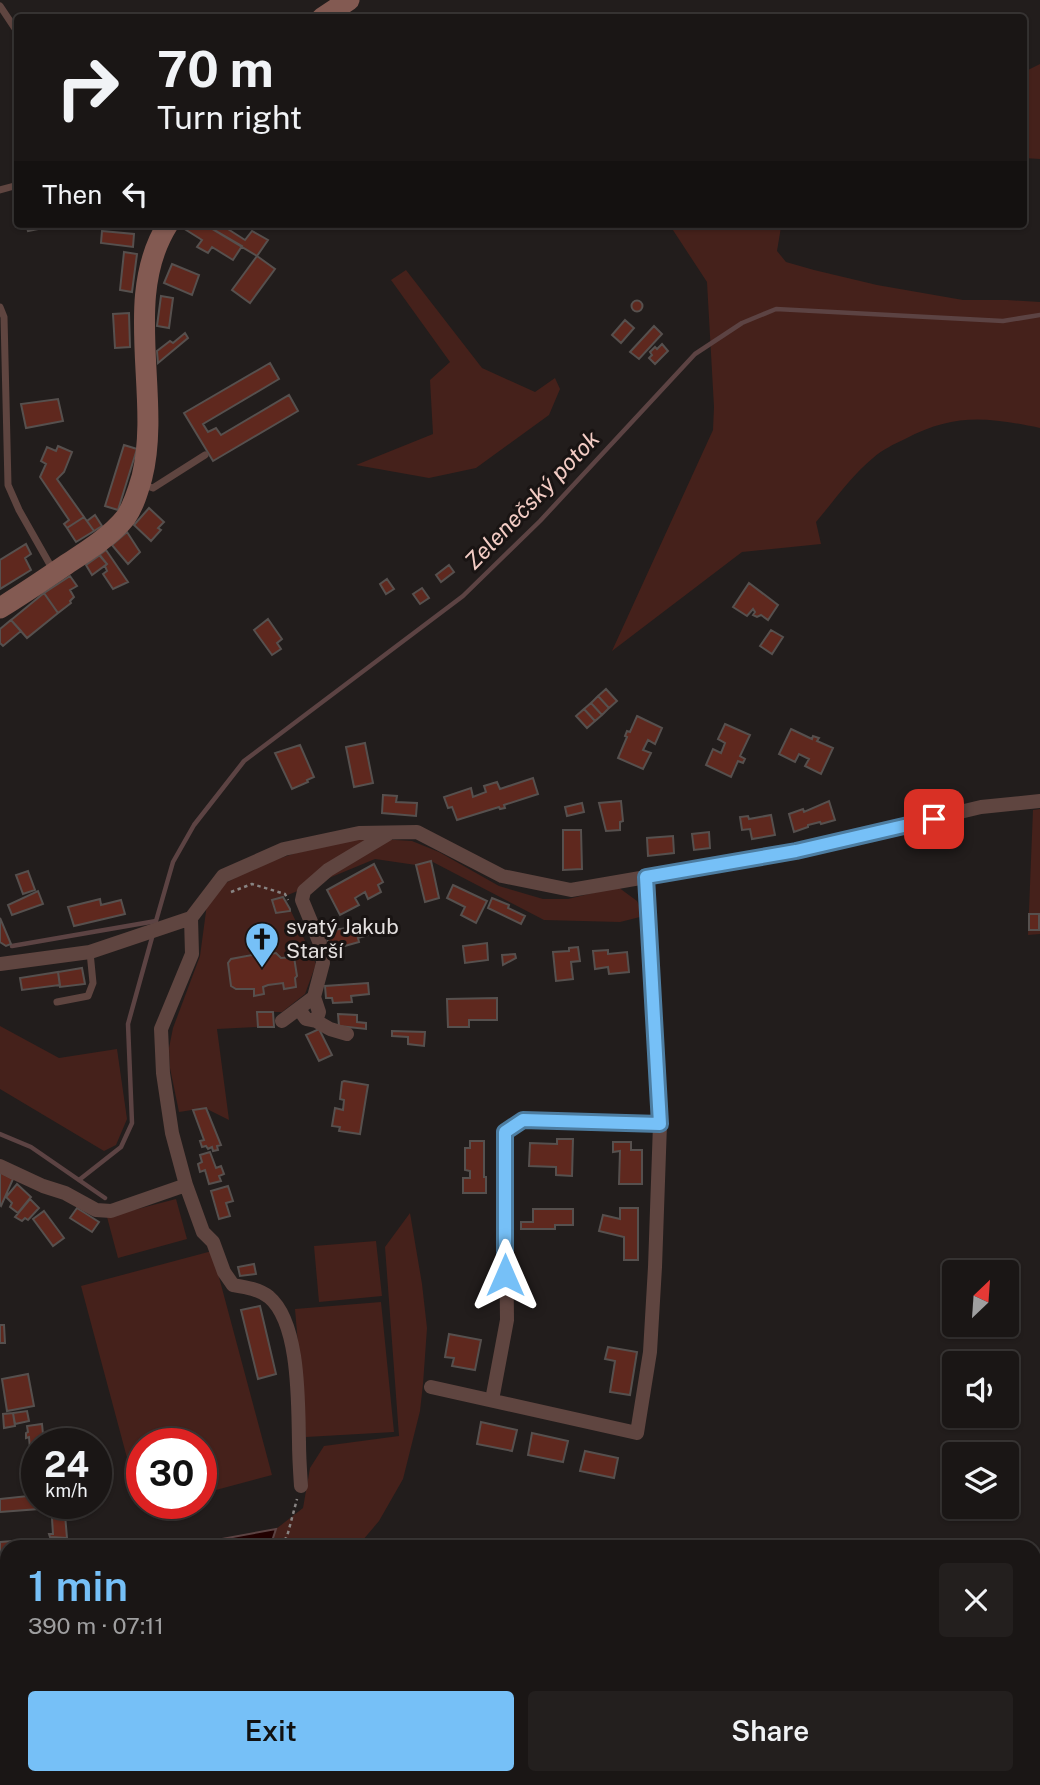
<!DOCTYPE html>
<meta charset="utf-8">
<style>
body{margin:0;font-family:"Public Sans",sans-serif;background:#231f1e;color:#f1f3f6;height:100vh;display:flex;flex-direction:column;font-size:26px;white-space:nowrap}
*{box-sizing:border-box;margin:0}
p{font-size:23px;color:#9f9fa0}
.icon{flex:none;width:38px;height:38px;fill:none;stroke:currentColor;stroke-width:2;stroke-linecap:round;stroke-linejoin:round}
.map{position:relative;flex:1;overflow:hidden}
.side{position:absolute;left:0px;top:1540px;width:1041px;height:245px;display:flex;flex-direction:column;background:#1a1615;border-radius:21px 21px 0 0;box-shadow:0 2px 5px #0004,0 0 0 2px #383534}
.side>*{flex:none}
.banner{position:absolute;left:14px;top:14px;width:1013px;height:214px;border-radius:7px;box-shadow:0 2px 5px #0004,0 0 0 2px #383534;background:#1a1615;color:#f1f3f6;overflow:hidden}
.needle{width:46px;rotate:25deg}
.controls{position:absolute;left:942px;top:1260px;display:grid;gap:14px}
.controls a{display:grid;place-items:center;width:77px;height:77px;border-radius:7px;background:#1a1615;box-shadow:0 2px 5px #0004,0 0 0 2px #383534;font-size:35px}
.speed{position:absolute;left:21px;top:1428px;display:flex;gap:14px;font-size:35px;font-weight:700;text-align:center}
.speed>*{display:grid;place-content:center;width:91px;height:91px;border-radius:50%;background:#1a1615;box-shadow:0 2px 5px #0004,0 0 0 2px #383534;line-height:1}
.speed small{font-size:18px;font-weight:400}
.speed .limit{border:10px solid #d22;background:#fff;color:#111}
.pin{position:absolute;display:grid;place-items:center;width:60px;height:60px;color:#fff;margin:-30px;border-radius:14px;box-shadow:0 4px 10px #0006}
.me{position:absolute;width:77px;margin:-38px;rotate:0deg;stroke-linejoin:round;filter:drop-shadow(0 0 5px #0008)}
.turn{display:flex;align-items:center;gap:24px;height:147px;padding:0 28px;font-size:32px}
.turn .icon{width:91px;height:91px;stroke-width:2.5}
.turn b{display:block;font-size:49px;line-height:60px}
.then{display:flex;align-items:center;height:66px;padding:0 28px;background:#0003;gap:14px;font-size:26px}
.round{display:grid;place-items:center;flex:none;width:74px;height:74px;border-radius:7px;background:#231f1e}
.overview{display:flex;align-items:center;justify-content:space-between;height:119px;padding:0 28px}
h1{font-size:42px;font-weight:600;line-height:52px;color:#76c0f7}
.button{display:flex;gap:14px;margin-top:auto;padding:14px 28px}
.button a{flex:1;height:80px;border-radius:7px;background:#76c0f7;color:#111;font-size:28px;font-weight:600;line-height:80px;text-align:center}
.button a+a{background:#231f1e;color:#f1f3f6}
.map>svg:first-child{display:block}
.green{fill:#45211b;fill-rule:evenodd}
.water{fill:#210000;stroke:#5c4343;stroke-width:2}
.lines{fill:none;stroke-linecap:round;stroke-linejoin:round}
.stream{stroke:#5c4343;stroke-width:4.5}
.building{fill:#5f281e;stroke:#56504e;stroke-width:2}
.path{stroke:#888483;stroke-width:2.5;stroke-dasharray:3.5 3.5;stroke-linecap:butt}
.lane{stroke:#5f4540;stroke-width:7}
.street{stroke:#5f4540;stroke-width:14}
.secondary{stroke:#835a52;stroke-width:21}
.route-casing{stroke:#4d7da1;stroke-width:18}
.route{stroke:#76c0f7;stroke-width:12}
.labels{text-anchor:middle;stroke-width:6;stroke-linejoin:round;paint-order:stroke}
.poi-label{font-size:21px;fill:#e4e0df;stroke:#191413;text-anchor:start}
.water-label{font-size:23px;font-style:italic;fill:#f4cdc5;stroke:#191413}
</style>
<div class="map">
<svg width="1040" height="1785" viewBox="0 0 1040 1785">
<rect width="100%" height="100%" fill="#221d1c"/>
<path class="green" d="M 1040,64 L 1040,159 L 1024,158 L 1024,72 Z
M 669,224 L 785,224 L 781,227 L 777,251 L 786,262 L 814,270 L 877,285 L 963,300 L 1007,300 L 1040,302 L 1040,428 C 987,417 954,413 905,439 C 894,444 882,450 873,458 C 851,476 834,501 816,522 L 821,544 L 742,552 L 612,651 L 713,430 L 714,407 L 707,282 Z
M 406,270 L 482,368 L 535,392 L 555,378 L 560,389 L 549,415 L 476,468 L 429,478 L 356,465 L 433,434 L 430,380 L 450,362 L 391,280 Z
M 1040,809 L 1040,934 L 1028,935 L 1033,810 Z
M 363,838 L 412,841 L 439,852 L 499,886 L 543,899 L 568,899 L 618,887 L 637,901 L 644,916 L 620,922 L 544,920 L 431,861 L 416,865 L 375,859 L 283,897 L 272,900 L 276,913 L 289,911 L 290,909 L 316,964 L 305,994 L 282,1012 L 257,1012 L 258,1027 L 217,1029 L 229,1120 L 205,1108 L 179,1112 L 170,1068 L 169,1048 L 173,1028 L 200,956 L 207,904 L 224,884 L 259,865 L 296,853 ZM 262,953 L 263,955 L 276,953 L 281,958 L 294,957 L 297,976 L 284,988 L 283,983 L 268,985 L 263,987 L 264,994 L 254,995 L 254,989 L 236,989 L 231,986 L 244,957 L 246,955 Z
M 0,1026 L 59,1058 L 117,1049 L 127,1119 L 116,1145 L 104,1151 L 0,1089 Z
M 176,1199 L 187,1239 L 118,1258 L 107,1217 Z
M 410,1213 L 422,1284 L 427,1328 L 423,1384 L 420,1411 L 403,1479 L 379,1521 L 357,1547 L 270,1547 L 276,1529 L 303,1508 L 310,1468 L 324,1446 L 399,1436 L 385,1247 Z
M 376,1241 L 382,1296 L 319,1302 L 314,1246 Z
M 212,1251 L 272,1475 L 201,1494 L 201,1444 L 142,1444 L 142,1503 L 167,1503 L 141,1510 L 81,1286 Z
M 381,1302 L 394,1432 L 306,1437 L 295,1309 Z
M 20,1778 L 45,1778 L 56,1785 L 18,1785 Z
M 100,1778 L 185,1778 L 182,1785 L 98,1785 Z"/>
<path class="water" d="M 276,1529 L 270,1547 L 178,1547 Z
M 45,1778 L 100,1778 L 98,1785 L 56,1785 Z"/>
<g class="lines">
<path class="stream" d="M 12,946 L 156,921 L 173,862 L 194,825 L 244,761 L 463,596 L 540,521 L 695,354 L 742,323 L 776,309 L 1003,321 L 1040,315
M 0,1134 L 31,1147 L 105,1198
M 79,1180 L 121,1147 L 132,1123 L 128,1024 L 153,934"/>
</g>
<path class="building" d="M 26,224 L 47,224 L 48,227 L 28,231 Z
M 186,224 L 204,224 L 242,246 L 233,260 L 212,247 L 208,253 L 197,247 L 202,240 L 183,228 Z
M 204,224 L 220,224 L 245,240 L 252,231 L 268,240 L 257,256 Z
M 102,231 L 134,234 L 133,247 L 101,243 Z
M 124,252 L 137,254 L 132,292 L 120,290 Z
M 257,256 L 275,269 L 250,303 L 232,290 Z
M 172,264 L 199,275 L 192,295 L 164,283 Z
M 161,296 L 173,298 L 169,328 L 157,326 Z
M631.5 306a5.5 5.5 0 1 1 11 0a5.5 5.5 0 1 1-11 0Z
M 129,313 L 130,347 L 115,348 L 113,314 Z
M 625,320 L 634,328 L 621,343 L 612,335 Z
M 654,326 L 662,334 L 639,359 L 630,352 Z
M 185,333 L 188,338 L 158,363 L 157,351 L 170,341 L 173,343 Z
M 662,344 L 668,351 L 655,364 L 649,358 L 652,355 L 650,352 L 655,347 L 657,349 Z
M 270,363 L 279,379 L 203,424 L 208,432 L 216,428 L 221,435 L 289,395 L 298,411 L 213,461 L 184,413 Z
M 58,399 L 63,421 L 26,428 L 21,404 Z
M 124,445 L 137,449 L 118,510 L 105,506 Z
M 58,446 L 72,452 L 64,472 L 57,479 L 84,517 L 67,528 L 64,524 L 69,520 L 40,477 L 46,464 L 41,461 L 47,447 L 56,451 Z
M 149,508 L 164,522 L 158,528 L 161,530 L 151,541 L 134,525 Z
M 95,515 L 102,526 L 94,531 L 87,521 Z
M 84,517 L 94,531 L 76,542 L 67,528 Z
M 127,532 L 140,552 L 128,564 L 112,545 Z
M 26,544 L 31,554 L 25,558 L 31,570 L 0,589 L 0,560 Z
M 106,550 L 128,582 L 113,589 L 103,574 L 107,571 L 105,566 L 107,564 L 99,555 Z
M 100,555 L 107,564 L 92,575 L 86,565 Z
M 449,565 L 454,572 L 441,582 L 436,575 Z
M 70,576 L 77,586 L 70,590 L 74,597 L 70,601 L 71,603 L 58,613 L 44,593 Z
M 387,579 L 394,589 L 386,594 L 380,584 Z
M 749,583 L 778,605 L 768,620 L 761,615 L 757,617 L 753,615 L 755,612 L 753,609 L 747,616 L 733,607 Z
M 422,588 L 429,598 L 420,604 L 413,594 Z
M 44,593 L 58,613 L 27,638 L 11,620 Z
M 268,619 L 282,639 L 277,643 L 281,649 L 272,655 L 254,630 Z
M 11,620 L 21,631 L 3,646 L 0,643 L 0,629 Z
M 771,630 L 783,637 L 772,654 L 760,646 Z
M 606,689 L 617,701 L 609,708 L 598,696 Z
M 598,696 L 609,708 L 602,715 L 591,703 Z
M 591,703 L 602,715 L 595,721 L 584,709 Z
M 584,709 L 595,721 L 587,728 L 576,716 Z
M 637,716 L 662,728 L 655,744 L 648,740 L 643,750 L 651,753 L 643,769 L 618,758 L 627,737 L 625,736 L 627,731 L 630,732 Z
M 725,724 L 750,735 L 740,756 L 745,759 L 743,763 L 738,761 L 731,777 L 706,765 L 713,749 L 721,753 L 725,743 L 718,739 Z
M 791,729 L 812,739 L 813,736 L 819,738 L 817,741 L 833,748 L 821,774 L 805,766 L 809,759 L 799,754 L 795,762 L 779,754 Z
M 365,743 L 373,783 L 354,787 L 346,747 Z
M 300,745 L 314,777 L 307,780 L 308,782 L 292,789 L 275,753 Z
M 533,778 L 538,794 L 504,805 L 505,808 L 500,809 L 499,807 L 457,820 L 452,807 L 448,808 L 444,797 L 471,788 L 473,797 L 486,792 L 484,786 L 497,782 L 500,789 Z
M 383,795 L 397,796 L 396,802 L 417,803 L 416,816 L 382,813 Z
M 621,801 L 623,821 L 620,822 L 620,830 L 606,831 L 599,803 Z
M 829,801 L 835,820 L 821,824 L 820,822 L 808,825 L 808,827 L 794,832 L 789,814 L 803,809 L 804,812 Z
M 582,803 L 584,812 L 567,816 L 565,807 Z
M 771,815 L 775,835 L 752,839 L 750,829 L 742,830 L 740,817 L 748,816 L 749,819 Z
M 563,830 L 581,830 L 582,869 L 563,870 Z
M 709,832 L 710,848 L 694,850 L 692,834 Z
M 673,836 L 674,853 L 648,856 L 647,838 Z
M 431,861 L 439,898 L 425,902 L 416,865 Z
M 374,864 L 383,882 L 378,885 L 381,892 L 368,899 L 365,892 L 355,898 L 359,905 L 340,915 L 327,890 Z
M 28,871 L 35,890 L 23,894 L 16,875 Z
M 453,885 L 487,901 L 476,923 L 461,915 L 465,907 L 447,898 Z
M 38,891 L 43,904 L 12,915 L 8,905 Z
M 283,897 L 290,909 L 290,911 L 276,913 L 272,900 Z
M 492,898 L 509,905 L 508,908 L 525,916 L 521,924 L 488,908 Z
M 100,899 L 101,905 L 121,900 L 125,914 L 74,926 L 68,907 Z
M 1029,914 L 1039,914 L 1039,930 L 1029,930 Z
M 0,918 L 11,944 L 6,946 L 0,942 Z
M 369,922 L 372,934 L 358,938 L 359,942 L 330,950 L 325,931 L 347,928 Z
M 487,943 L 488,960 L 465,963 L 463,946 Z
M 578,947 L 580,961 L 571,962 L 573,979 L 556,981 L 553,952 L 569,951 L 569,948 Z
M 608,950 L 608,954 L 627,952 L 629,972 L 609,974 L 608,967 L 595,969 L 593,951 Z
M 262,953 L 263,955 L 276,953 L 281,958 L 294,957 L 297,976 L 295,978 L 296,987 L 284,989 L 283,983 L 268,985 L 263,987 L 264,994 L 254,996 L 254,989 L 236,989 L 231,986 L 228,963 L 231,959 Z
M 515,954 L 516,958 L 503,965 L 502,955 Z
M 82,968 L 85,984 L 60,987 L 58,972 Z
M 58,972 L 60,985 L 22,990 L 20,978 Z
M 368,983 L 369,994 L 351,996 L 352,1002 L 333,1003 L 332,998 L 326,998 L 325,986 Z
M 497,998 L 497,1020 L 469,1020 L 469,1027 L 448,1027 L 447,999 Z
M 257,1012 L 273,1012 L 274,1027 L 258,1027 Z
M 338,1014 L 357,1015 L 357,1022 L 366,1023 L 366,1029 L 339,1026 Z
M 319,1029 L 332,1055 L 319,1061 L 306,1035 Z
M 392,1031 L 425,1032 L 424,1046 L 408,1044 L 408,1037 L 392,1036 Z
M 344,1081 L 368,1085 L 360,1134 L 339,1131 L 340,1127 L 332,1126 L 335,1108 L 343,1110 L 344,1100 L 340,1099 L 342,1082 Z
M 206,1108 L 221,1145 L 217,1146 L 218,1150 L 213,1151 L 212,1147 L 208,1149 L 206,1146 L 202,1147 L 200,1141 L 204,1140 L 193,1110 Z
M 557,1139 L 573,1139 L 572,1176 L 556,1175 L 556,1167 L 529,1166 L 530,1143 L 557,1144 Z
M 470,1141 L 484,1141 L 484,1177 L 486,1177 L 486,1193 L 463,1193 L 463,1178 L 470,1178 L 470,1171 L 465,1170 L 465,1148 L 470,1148 Z
M 613,1142 L 631,1142 L 631,1150 L 642,1150 L 642,1184 L 619,1184 L 620,1151 L 613,1152 Z
M 210,1152 L 216,1168 L 221,1166 L 224,1174 L 219,1176 L 221,1181 L 209,1184 L 205,1170 L 200,1172 L 198,1164 L 202,1162 L 200,1155 Z
M 0,1172 L 13,1179 L 1,1206 L 0,1205 Z
M 17,1184 L 31,1197 L 18,1213 L 10,1207 L 12,1203 L 6,1197 Z
M 228,1186 L 233,1201 L 226,1203 L 230,1216 L 219,1219 L 211,1191 Z
M 30,1199 L 39,1208 L 28,1220 L 25,1218 L 22,1221 L 15,1217 Z
M 77,1208 L 99,1222 L 92,1232 L 70,1218 Z
M 620,1208 L 638,1208 L 638,1260 L 624,1260 L 624,1237 L 599,1231 L 603,1215 L 620,1219 Z
M 533,1209 L 573,1209 L 573,1225 L 555,1225 L 555,1229 L 521,1229 L 521,1222 L 533,1222 Z
M 44,1211 L 64,1238 L 53,1246 L 33,1219 Z
M 254,1264 L 256,1274 L 240,1276 L 238,1267 Z
M 260,1306 L 276,1374 L 258,1379 L 241,1310 Z
M 0,1325 L 4,1325 L 5,1343 L 0,1343 Z
M 449,1334 L 481,1340 L 475,1370 L 452,1366 L 454,1358 L 445,1357 Z
M 608,1347 L 637,1352 L 630,1395 L 610,1392 L 615,1361 L 605,1359 Z
M 28,1374 L 34,1406 L 7,1411 L 2,1379 Z
M 27,1411 L 29,1421 L 15,1424 L 13,1413 Z
M 13,1413 L 15,1426 L 4,1428 L 3,1414 Z
M 481,1422 L 517,1430 L 512,1451 L 477,1444 Z
M 42,1424 L 44,1444 L 37,1444 L 37,1449 L 30,1449 L 29,1437 L 26,1438 L 26,1433 L 28,1432 L 27,1426 Z
M 532,1433 L 568,1441 L 563,1462 L 528,1455 Z
M 585,1451 L 618,1458 L 614,1478 L 580,1471 Z
M 37,1453 L 37,1492 L 32,1493 L 29,1454 Z
M 37,1495 L 37,1503 L 51,1503 L 52,1508 L 0,1512 L 0,1499 Z
M 51,1503 L 64,1503 L 67,1538 L 50,1537 L 49,1534 L 53,1534 Z
M 13,1541 L 14,1547 L 7,1547 L 7,1564 L 3,1565 L 2,1556 L 0,1556 L 0,1542 Z"/>
<g class="lines">
<path class="path" d="M 231,892 L 252,884 L 285,894 L 288,900
M 282,1547 L 288,1533 L 297,1499
M 113,1785 L 117,1778"/>
<path class="lane" d="M 0,6 L 16,30 L 18,52
M 0,190 L 18,185
M 0,307 L 4,317 L 8,485 L 19,510 L 53,570
M 144,485 L 153,488 L 205,455
M 57,1002 L 88,996 L 93,983 L 90,952"/>
<path class="street" d="M 0,964 L 90,952 L 191,918 L 223,876 L 284,849 L 359,833 L 417,832 L 502,876 L 571,890 L 796,851 L 981,807 L 1040,801
M 299,1009 L 306,1019 L 316,1021 L 319,1012 L 314,997
M 282,1021 L 314,997 L 323,963 L 321,946 L 302,900 L 304,891 L 328,870 L 388,834
M 316,1021 L 330,1029 L 347,1034
M 0,1166 L 43,1186 L 65,1193 L 96,1210 L 111,1211 L 186,1185 L 172,1133 L 163,1073 L 161,1029 L 192,954 L 191,918
M 186,1185 L 203,1232 L 213,1242 L 224,1272 L 233,1285 C 245,1287 259,1289 269,1297 C 300,1323 298,1404 299,1442 C 299,1457 300,1471 301,1486
M 431,1387 L 637,1433 L 650,1352 L 655,1267 L 660,1124 L 646,877
M 492,1400 L 507,1320 L 505,1132 L 523,1120 L 660,1124"/>
<path class="secondary" d="M 322,18 L 349,0
M 0,608 C 23,594 45,579 67,564 C 87,551 111,536 126,517 C 134,505 138,491 142,477 C 162,396 121,298 168,224"/>
</g>
<g class="lines">
<g class="route-casing">
<path id="route" d="M 505,1275 L 505,1132 L 523,1120 L 660,1124 L 646,877 L 796,851 L 934,819"/>
</g>
<use href="#route" class="route"/>
</g>
<defs>
<g id="church-pin" transform="scale(1.75)"><path d="M0 17L-7.5 6A9.5 9.5 0 1 1 7.5 6Z" fill="#76c0f7" stroke="#191413"/><path d="M-1.2-6h2.4v3.5h3.3v2.4h-3.3V6h-2.4V-.1h-3.3v-2.4h3.3Z" fill="#111"/></g>
</defs>
<g fill-rule="evenodd">
<use href="#church-pin" x="262" y="939"/>
</g>
<g class="labels">
<g class="poi-label">
<text x="286" y="934">svatý Jakub<tspan x="286" dy="24">Starší</tspan></text>
</g>
<g class="water-label">
<text transform="translate(532 500) rotate(-46)" y="8">Zelenečský potok</text>
</g>
</g>
</svg>
<div class="controls">
<a><svg class="needle" viewBox="-14 -14 28 28"><path d="M0-13l5 13h-10z" fill="#e53935"/><path d="M0 13l5-13h-10z" fill="#9f9fa0"/></svg></a>
<a><svg class="icon" aria-label="sound" viewBox="0 0 24 24"><path d="M4 9h4l5-4v14l-5-4H4zM17 9q2 3 0 6"/></svg></a>
<a><svg class="icon" aria-label="layers" viewBox="0 0 24 24"><path d="M12 4l9 5-9 5-9-5zM3 14l9 5 9-5"/></svg></a>
</div>
<div class="speed"><div>24<small>km/h</small></div><div class="limit">30</div></div>
<div class="pin" style="left:934px;top:819px;background:#d93025"><svg class="icon" aria-label="arrive" viewBox="0 0 24 24"><path d="M6 21V4h12l-3 4 3 4H6"/></svg></div>
<svg class="me" style="left:505px;top:1275px" viewBox="-20 -20 40 40"><path d="M0-17L14 15 0 8-14 15z" fill="#76c0f7" stroke="#fff" stroke-width="4"/></svg>
<div class="banner">
<div class="turn"><svg class="icon" aria-label="right" viewBox="0 0 24 24"><path d="M7 20v-9h11M14 6l5 5-5 5"/></svg><div><b>70 m</b>Turn right</div></div>
<div class="then">Then<svg class="icon" aria-label="left" viewBox="0 0 24 24"><path d="M17 20v-9H6M10 6l-5 5 5 5"/></svg></div>
</div>
<section class="side">
<div class="overview"><div><h1>1 min</h1><p>390 m · 07:11</p></div><a class="round"><svg class="icon" aria-label="close" viewBox="0 0 24 24"><path d="M6 6l12 12M18 6L6 18"/></svg></a></div>
<div class="button"><a>Exit</a><a>Share</a></div>
</section>
</div>
